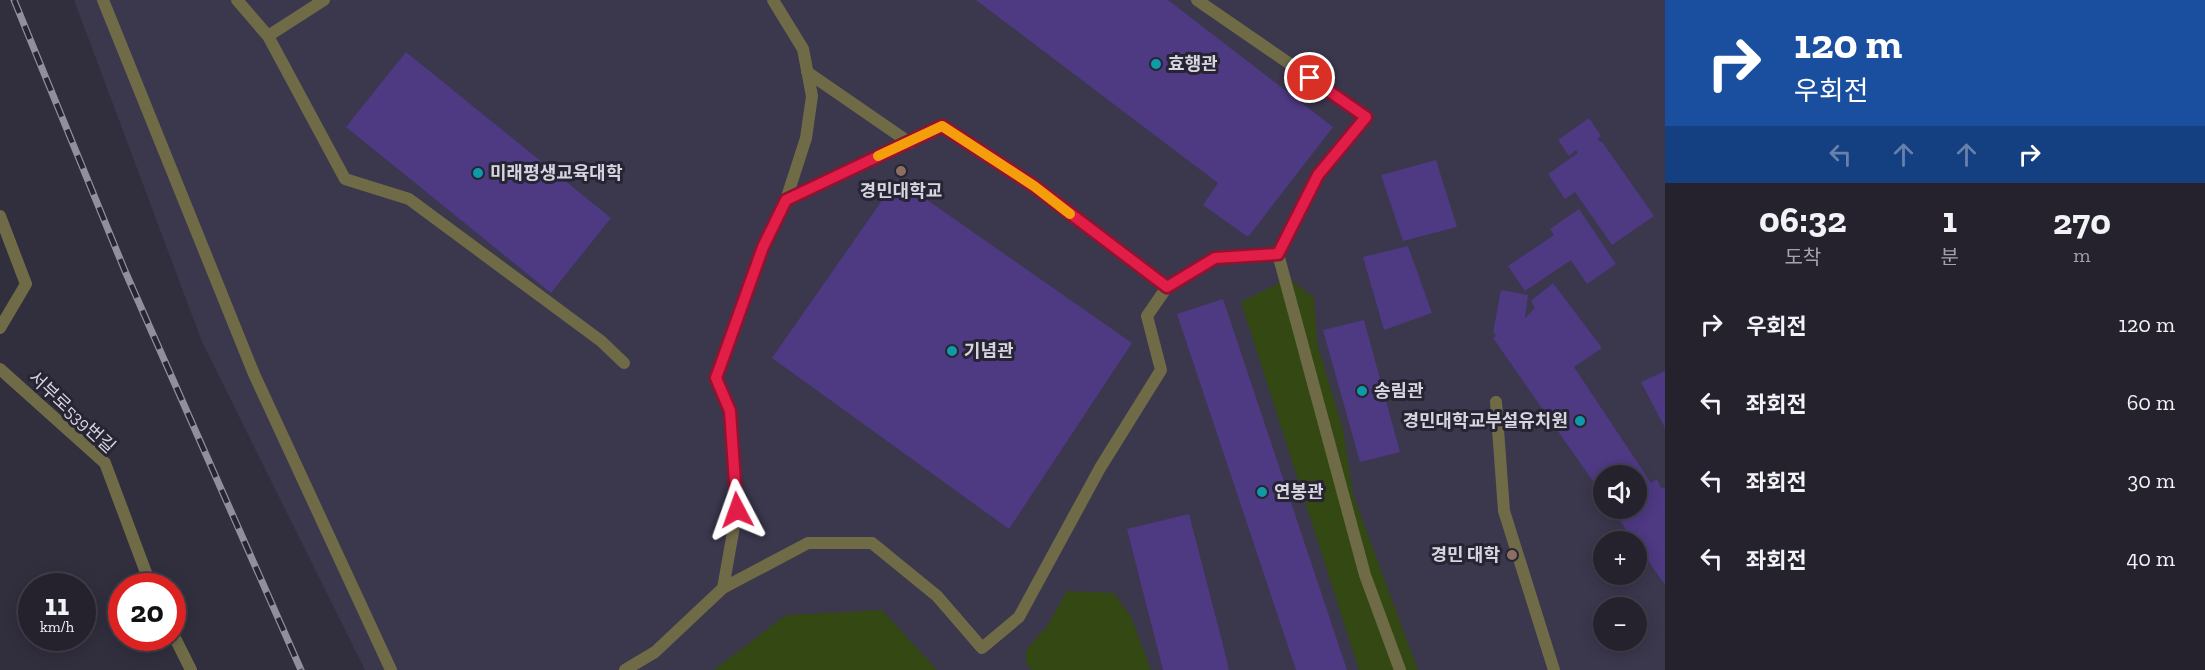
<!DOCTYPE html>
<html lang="ko">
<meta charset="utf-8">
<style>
body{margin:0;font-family:"Zilla Slab","Noto Sans KR",serif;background:#312f3a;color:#f1f3f6;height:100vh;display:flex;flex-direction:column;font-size:22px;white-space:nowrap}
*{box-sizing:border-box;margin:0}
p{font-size:20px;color:#a3a4aa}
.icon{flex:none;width:33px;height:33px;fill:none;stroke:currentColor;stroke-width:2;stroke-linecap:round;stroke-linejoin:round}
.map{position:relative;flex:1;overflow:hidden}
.sheet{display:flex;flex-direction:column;background:#25222e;width:540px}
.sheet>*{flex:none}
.hud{background:#1a4fa0;color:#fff;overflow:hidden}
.tools{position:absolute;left:1593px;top:465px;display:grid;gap:12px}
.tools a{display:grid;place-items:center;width:54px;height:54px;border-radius:50%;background:#25222e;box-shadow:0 3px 15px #0003,0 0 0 2px #423f4a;font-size:30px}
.speed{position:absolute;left:18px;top:573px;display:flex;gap:12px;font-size:30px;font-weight:700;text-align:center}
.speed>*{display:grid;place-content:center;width:78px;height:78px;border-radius:50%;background:#25222e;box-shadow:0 3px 15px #0003,0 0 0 2px #423f4a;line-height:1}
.speed small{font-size:15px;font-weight:400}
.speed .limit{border:9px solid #d22;background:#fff;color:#111}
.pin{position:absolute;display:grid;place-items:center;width:51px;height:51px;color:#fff;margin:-26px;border:3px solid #fff;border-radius:50%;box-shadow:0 2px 6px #0007}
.me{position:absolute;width:66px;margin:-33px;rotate:356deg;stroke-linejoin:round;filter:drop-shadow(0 0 4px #0008)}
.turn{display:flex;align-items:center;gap:21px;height:126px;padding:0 30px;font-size:27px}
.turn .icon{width:78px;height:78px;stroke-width:2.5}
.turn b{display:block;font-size:42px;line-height:51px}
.lanes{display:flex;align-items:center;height:57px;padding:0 30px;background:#0003;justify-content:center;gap:30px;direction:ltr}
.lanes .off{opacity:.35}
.eta{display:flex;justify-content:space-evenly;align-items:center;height:102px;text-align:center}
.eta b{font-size:36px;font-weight:700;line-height:42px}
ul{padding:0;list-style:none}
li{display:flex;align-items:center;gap:18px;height:78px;padding:0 30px}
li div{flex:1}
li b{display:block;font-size:22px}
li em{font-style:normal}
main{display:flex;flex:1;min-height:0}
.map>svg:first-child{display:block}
.built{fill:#3b374d;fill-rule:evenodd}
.green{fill:#334812}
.building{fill:#4e3983}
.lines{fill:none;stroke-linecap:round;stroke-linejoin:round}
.service{stroke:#706b47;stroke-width:12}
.minor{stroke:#706b47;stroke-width:12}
.rail-casing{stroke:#918f9b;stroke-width:7}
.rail{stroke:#272434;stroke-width:4.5;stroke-dasharray:14;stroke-linecap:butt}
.route-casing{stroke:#92132f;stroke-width:15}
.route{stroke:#e11d48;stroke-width:10}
.slow{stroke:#f59e0b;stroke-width:10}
.culture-dot{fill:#0f9aa8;stroke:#272434;stroke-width:2}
.education-dot{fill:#8d6e63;stroke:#272434;stroke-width:2}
.labels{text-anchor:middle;stroke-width:6;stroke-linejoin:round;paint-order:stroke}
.poi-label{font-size:18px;font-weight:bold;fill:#d6d5df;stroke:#272434;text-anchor:start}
.street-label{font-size:18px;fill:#d6d5df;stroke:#272434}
</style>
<main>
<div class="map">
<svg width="1665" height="670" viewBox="0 0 1665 670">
<rect width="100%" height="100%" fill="#312e3e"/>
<path class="built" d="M 74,0 L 1665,0 L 1665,670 L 365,670 L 202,342 ZM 1604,476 L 1636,476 L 1636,508 L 1604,508 ZM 1604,542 L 1636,542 L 1636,574 L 1604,574 ZM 1604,608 L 1636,608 L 1636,640 L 1604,640 Z"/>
<path class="green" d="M 1289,278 L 1314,298 L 1317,343 L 1343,429 L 1353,494 L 1418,670 L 1359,670 L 1241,302 Z
M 1067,591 L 1114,593 L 1131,617 L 1151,670 L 1032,670 L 1026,663 L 1026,650 L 1047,626 Z
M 882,610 L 937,670 L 714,670 L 786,615 Z"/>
<path class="building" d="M 976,0 L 1168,0 L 1333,127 L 1248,237 L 1203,205 L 1218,183 Z
M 406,52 L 611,218 L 551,293 L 346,127 Z
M 1589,118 L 1601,136 L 1597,139 L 1603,143 L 1654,216 L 1612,245 L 1575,192 L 1565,199 L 1548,174 L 1578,153 L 1576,150 L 1569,156 L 1558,140 Z
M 1436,160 L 1457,227 L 1403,241 L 1381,175 Z
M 897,179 L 1132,343 L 1009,529 L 772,358 Z
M 1579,209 L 1616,264 L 1587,284 L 1571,260 L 1525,291 L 1508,266 L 1554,235 L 1550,229 Z
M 1408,246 L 1432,313 L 1384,330 L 1363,257 Z
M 1553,283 L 1602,348 L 1574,367 L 1651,483 L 1657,479 L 1661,488 L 1665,487 L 1665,585 L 1611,508 L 1636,508 L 1636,476 L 1604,476 L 1604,497 L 1493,338 L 1496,336 L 1493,332 L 1501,290 L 1528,295 L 1525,318 L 1535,308 L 1531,301 Z
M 1223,299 L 1347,670 L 1296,670 L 1177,314 Z
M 1364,320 L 1400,452 L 1360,462 L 1323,330 Z
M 1665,371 L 1665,428 L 1641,382 Z
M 1189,514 L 1223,645 L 1229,670 L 1163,670 L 1127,529 Z"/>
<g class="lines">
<path class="service" d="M 103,0 L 254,374 L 391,670
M 237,0 L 268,36 L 345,179 L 409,199 L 601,341 L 624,363
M 773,0 L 803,49 L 812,96 L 806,138 L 786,200
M 1197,0 L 1367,117 L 1318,175 L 1278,254 L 1365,575 L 1400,670
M 268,36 L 324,0
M 807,72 L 910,143
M 0,216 L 26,284 L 0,328
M 1496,402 L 1504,511 L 1554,670
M 723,588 L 737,510 L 730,411 L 715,378 L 763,247 L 786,200 L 942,126 L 1034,186 L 1167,287
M 625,670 L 655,652 L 723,588 L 808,543 L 872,543 L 937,596 L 982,648 L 1019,617 L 1100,468 L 1161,370 L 1147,316 L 1167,287 L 1215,258 L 1278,254"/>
<path class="minor" d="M 0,369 L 105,463 L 151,586
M 172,632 L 191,670"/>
<g class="rail-casing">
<path id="rail" d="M 14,0 L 125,271 L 301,670"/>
</g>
<use href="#rail" class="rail"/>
</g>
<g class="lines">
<g class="route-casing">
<path id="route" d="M 737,510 L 730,411 L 716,378 L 763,247 L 786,200 L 942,126 L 1034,186 L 1167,287 L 1215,258 L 1278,254 L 1318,175 L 1366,117 L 1310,78"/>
</g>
<use href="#route" class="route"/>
<path class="slow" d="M 878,156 L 942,126 L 1034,186 L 1070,214"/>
</g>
<g class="culture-dot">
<circle cx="1156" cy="64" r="6"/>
<circle cx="478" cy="173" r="6"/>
<circle cx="952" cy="351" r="6"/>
<circle cx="1362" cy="391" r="6"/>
<circle cx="1580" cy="421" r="6"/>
<circle cx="1262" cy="492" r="6"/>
</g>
<g class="education-dot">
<circle cx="901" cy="171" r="6"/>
<circle cx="1512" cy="555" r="6"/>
</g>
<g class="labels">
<g class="poi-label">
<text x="1168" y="70">효행관</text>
<text x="490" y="179">미래평생교육대학</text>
<text x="901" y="197" text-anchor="middle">경민대학교</text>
<text x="964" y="357">기념관</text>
<text x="1374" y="397">송림관</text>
<text x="1568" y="427" text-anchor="end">경민대학교부설유치원</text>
<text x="1274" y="498">연봉관</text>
<text x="1500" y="561" text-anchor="end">경민 대학</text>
</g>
<g class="street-label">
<text transform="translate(72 412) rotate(43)" y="6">서부로539번길</text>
</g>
</g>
</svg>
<div class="tools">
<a><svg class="icon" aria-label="sound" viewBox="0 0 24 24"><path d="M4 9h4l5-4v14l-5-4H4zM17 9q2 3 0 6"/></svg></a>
<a>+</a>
<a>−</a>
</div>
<div class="speed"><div>11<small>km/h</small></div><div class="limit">20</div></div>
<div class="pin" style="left:1310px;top:78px;background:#d93025"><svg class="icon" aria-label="arrive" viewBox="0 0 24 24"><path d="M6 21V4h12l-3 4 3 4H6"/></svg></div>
<svg class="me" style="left:737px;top:510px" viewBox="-20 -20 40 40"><path d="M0-17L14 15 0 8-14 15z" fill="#e11d48" stroke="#fff" stroke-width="4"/></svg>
</div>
<section class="sheet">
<div class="hud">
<div class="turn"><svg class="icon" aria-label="right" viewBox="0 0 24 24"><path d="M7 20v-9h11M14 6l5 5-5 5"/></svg><div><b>120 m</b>우회전</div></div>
<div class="lanes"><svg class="icon off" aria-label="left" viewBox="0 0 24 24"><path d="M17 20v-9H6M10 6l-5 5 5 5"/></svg><svg class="icon off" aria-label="ahead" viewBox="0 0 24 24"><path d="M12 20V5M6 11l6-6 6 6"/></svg><svg class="icon off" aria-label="ahead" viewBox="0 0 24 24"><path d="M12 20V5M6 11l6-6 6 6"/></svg><svg class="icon" aria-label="right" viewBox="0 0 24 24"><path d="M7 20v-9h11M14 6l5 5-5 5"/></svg></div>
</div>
<div class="eta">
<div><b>06:32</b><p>도착</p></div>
<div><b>1</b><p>분</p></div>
<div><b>270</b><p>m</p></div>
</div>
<ul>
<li><svg class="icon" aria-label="right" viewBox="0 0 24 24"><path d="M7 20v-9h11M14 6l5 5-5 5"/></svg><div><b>우회전</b></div><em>120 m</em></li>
<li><svg class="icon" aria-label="left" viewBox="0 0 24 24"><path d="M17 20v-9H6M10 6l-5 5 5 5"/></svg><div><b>좌회전</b></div><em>60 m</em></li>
<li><svg class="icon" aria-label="left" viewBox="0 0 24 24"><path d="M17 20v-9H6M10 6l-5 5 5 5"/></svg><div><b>좌회전</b></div><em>30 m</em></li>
<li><svg class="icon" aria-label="left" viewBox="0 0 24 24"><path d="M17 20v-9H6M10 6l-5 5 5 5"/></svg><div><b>좌회전</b></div><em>40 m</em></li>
</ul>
</section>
</main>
